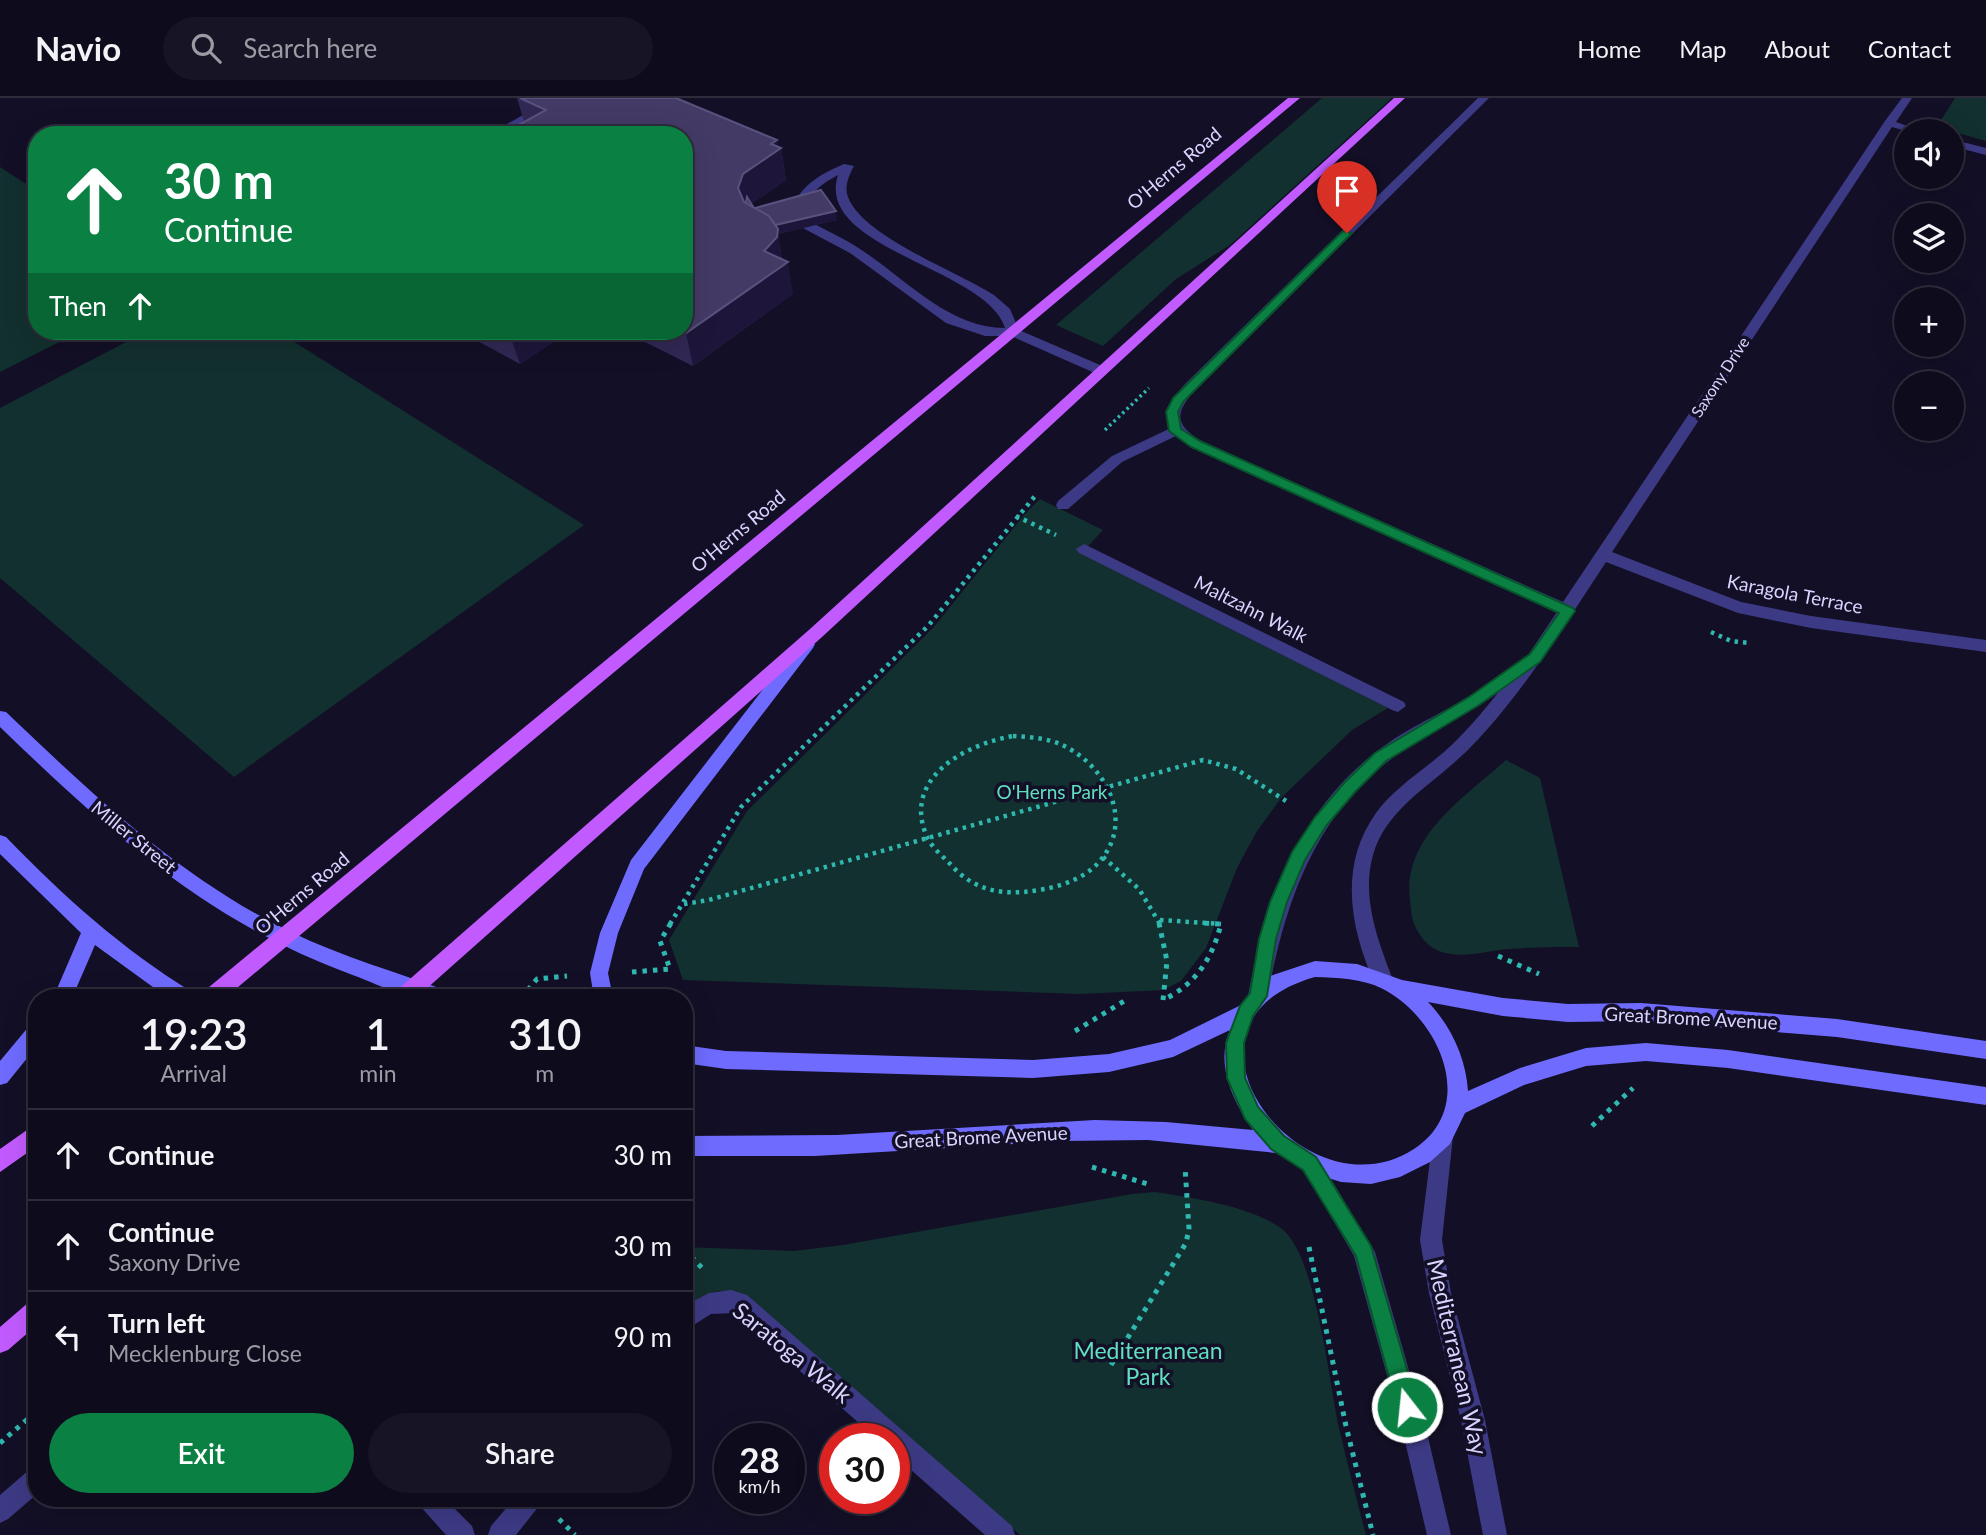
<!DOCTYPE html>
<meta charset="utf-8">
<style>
body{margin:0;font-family:Lato,sans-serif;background:#171425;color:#f1f3f6;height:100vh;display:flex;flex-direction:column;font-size:26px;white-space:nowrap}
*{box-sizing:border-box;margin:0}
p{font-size:23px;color:#9b9ba3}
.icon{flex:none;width:38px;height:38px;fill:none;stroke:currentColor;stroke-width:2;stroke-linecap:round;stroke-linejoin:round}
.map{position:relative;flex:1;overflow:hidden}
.details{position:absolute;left:28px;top:891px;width:665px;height:518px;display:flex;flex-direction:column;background:#0e0b1c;border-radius:28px;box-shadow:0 7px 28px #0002,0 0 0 2px #2e2b3b}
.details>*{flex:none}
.guide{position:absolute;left:28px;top:28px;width:665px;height:214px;border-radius:28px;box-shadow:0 7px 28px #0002,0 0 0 2px #2e2b3b;background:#0b8043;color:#fff;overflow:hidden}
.controls{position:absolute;left:1894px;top:21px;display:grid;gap:14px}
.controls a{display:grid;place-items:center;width:70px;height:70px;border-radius:50%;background:#0e0b1c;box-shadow:0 7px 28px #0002,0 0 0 2px #2e2b3b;font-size:35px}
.speed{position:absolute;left:714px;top:1325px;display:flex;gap:14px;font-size:35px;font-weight:700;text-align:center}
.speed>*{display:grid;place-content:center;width:91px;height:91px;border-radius:50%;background:#0e0b1c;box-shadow:0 7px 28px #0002,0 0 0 2px #2e2b3b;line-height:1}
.speed small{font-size:18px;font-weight:400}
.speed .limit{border:10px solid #d22;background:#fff;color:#111}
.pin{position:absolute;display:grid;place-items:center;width:60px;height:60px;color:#fff;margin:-72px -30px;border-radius:50% 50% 50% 0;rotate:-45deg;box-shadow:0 0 7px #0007}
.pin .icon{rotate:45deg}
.me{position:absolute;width:77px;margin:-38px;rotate:344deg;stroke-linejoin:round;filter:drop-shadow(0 0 5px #0008)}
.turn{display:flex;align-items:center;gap:24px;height:147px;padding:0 21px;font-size:32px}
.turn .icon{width:91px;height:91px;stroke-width:2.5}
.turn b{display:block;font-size:49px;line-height:60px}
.then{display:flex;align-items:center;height:66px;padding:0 21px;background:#0003;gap:14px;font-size:26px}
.eta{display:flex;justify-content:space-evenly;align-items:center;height:119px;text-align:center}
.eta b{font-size:42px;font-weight:600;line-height:49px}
.action{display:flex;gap:14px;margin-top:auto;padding:14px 21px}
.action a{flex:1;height:80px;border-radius:42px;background:#0b8043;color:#fff;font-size:28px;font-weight:600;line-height:80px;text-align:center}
.action a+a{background:#171425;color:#f1f3f6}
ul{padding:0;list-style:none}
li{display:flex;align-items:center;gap:21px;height:91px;padding:0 21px;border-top:2px solid #2e2b3b}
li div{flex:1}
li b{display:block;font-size:26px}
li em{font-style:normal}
header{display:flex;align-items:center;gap:42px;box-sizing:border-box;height:98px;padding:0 35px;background:#0e0b1c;border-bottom:2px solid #2e2b3b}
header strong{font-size:33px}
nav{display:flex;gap:38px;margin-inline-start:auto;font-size:24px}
.search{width:490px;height:63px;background:#171425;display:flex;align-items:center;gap:18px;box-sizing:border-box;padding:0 24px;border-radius:38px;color:#9b9ba3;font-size:26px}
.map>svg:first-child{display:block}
.green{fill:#12302f}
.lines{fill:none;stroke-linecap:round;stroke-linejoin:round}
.path-far2{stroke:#2fb8b0;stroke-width:3.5;stroke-dasharray:2.5 3.5;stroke-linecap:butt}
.path-far1{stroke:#2fb8b0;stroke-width:4.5;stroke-dasharray:3.5 5;stroke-linecap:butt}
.path{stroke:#2fb8b0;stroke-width:5;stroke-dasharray:4.5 6;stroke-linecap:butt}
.lane{fill:#3d3a85;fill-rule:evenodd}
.street{fill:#3d3a85;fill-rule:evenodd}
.secondary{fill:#6f6bff;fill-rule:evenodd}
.primary{fill:#c25bff;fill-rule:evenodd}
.wall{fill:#312854}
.shaded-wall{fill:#1d163a}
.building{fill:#433a66;stroke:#5a527e;stroke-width:2}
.route{fill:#0b8043;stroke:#07532c;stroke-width:2}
.labels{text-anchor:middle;stroke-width:7;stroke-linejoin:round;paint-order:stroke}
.far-street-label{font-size:16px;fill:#d9d4ff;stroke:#130f26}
.street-label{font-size:19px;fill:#d9d4ff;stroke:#130f26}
.park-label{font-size:19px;fill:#5fe0c0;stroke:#130f26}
.near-park-label{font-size:23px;fill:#5fe0c0;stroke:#130f26}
.near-street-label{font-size:23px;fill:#d9d4ff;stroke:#130f26}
</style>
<header>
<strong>Navio</strong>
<div class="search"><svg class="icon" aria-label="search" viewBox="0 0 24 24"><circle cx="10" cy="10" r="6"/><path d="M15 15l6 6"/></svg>Search here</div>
<nav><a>Home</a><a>Map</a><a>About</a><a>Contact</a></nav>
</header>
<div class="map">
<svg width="1986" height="1437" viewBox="0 0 1986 1437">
<rect width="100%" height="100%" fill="#130f26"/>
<path class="green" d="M 1322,0 L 1392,0 L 1230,147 L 1176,181 L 1103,248 L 1056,227 Z
M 1955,0 L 1986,0 L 1986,43 L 1947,32 L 1941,22 Z
M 0,69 L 37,93 L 37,233 L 81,233 L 0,274 Z
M 147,233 L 277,233 L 584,427 L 234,679 L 0,480 L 0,310 Z
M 1040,401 L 1103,432 L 1081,456 L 1388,610 L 1352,632 L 1281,700 L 1257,733 L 1237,770 L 1206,850 L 1181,883 L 1163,892 L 1080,896 L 683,882 L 669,842 L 747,713 L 933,530 L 1024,417 Z
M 1506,662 L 1540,680 L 1579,849 C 1556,849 1533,849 1509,851 C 1490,852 1470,859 1451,856 C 1433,854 1422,843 1415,828 C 1411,820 1411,810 1410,802 C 1402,739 1465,699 1506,662 Z
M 1155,1094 C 1193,1100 1251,1108 1282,1131 C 1317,1158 1329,1288 1340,1334 C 1348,1368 1357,1403 1366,1437 L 1020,1437 L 746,1199 C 722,1187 704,1194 684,1211 L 684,1149 L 794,1153 L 843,1147 L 1132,1096 Z"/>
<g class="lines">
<path class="path-far2" d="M 1105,332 L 1149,290"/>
<path class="path-far1" d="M 1016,418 L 1056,437
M 1711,534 L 1731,543 L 1749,545
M 1013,638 C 1029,639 1046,640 1060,646 C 1104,665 1136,721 1100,763 C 1082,784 1049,792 1023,794 C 994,796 971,789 951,767 C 943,758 932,750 927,739 C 901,680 966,646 1013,638 Z
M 1103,759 L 1139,791 L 1160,826
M 684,806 L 709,802 L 1203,662 L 1236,671 L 1286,703
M 1160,822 L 1221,826
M 670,826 L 741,709 L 928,528 L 1035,398"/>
<path class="path" d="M 1159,825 L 1167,863 L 1163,902 C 1196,886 1212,861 1221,826 L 1202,825
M 1498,858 L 1539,876
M 632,874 L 670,871 L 660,843 L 671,825
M 521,900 L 537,881 L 567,878
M 1075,933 L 1126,902
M 1592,1028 L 1633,990
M 1092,1069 L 1151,1087
M 1309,1149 L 1346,1328 L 1373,1437
M 684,1151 L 705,1173
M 1111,1267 L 1186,1145 L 1189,1131 L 1185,1069
M 0,1345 L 37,1313
M 559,1421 L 575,1437"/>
<path class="lane" d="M 553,0 L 566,0 C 544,20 508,37 478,37 L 507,26 Z
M 844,66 L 854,68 C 849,77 844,89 848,99 C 862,138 958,174 994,197 L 1010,211 L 1019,232 L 1107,270 L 1107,276 L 1097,276 L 1011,238 L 985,238 L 946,225 L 850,155 L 799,128 L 790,115 C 798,89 820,76 844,66 ZM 838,77 C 814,151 987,170 1005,230 C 948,230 905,180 860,151 C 844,140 825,132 807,122 L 802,115 C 808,96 821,86 838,77 Z
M 1175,328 L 1182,333 L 1180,336 L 1122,364 L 1068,411 L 1058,411 L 1056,407 L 1058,403 L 1112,358 Z"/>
<path class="street" d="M 1478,0 L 1489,0 L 1195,292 C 1175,315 1174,326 1201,343 L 1563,504 L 1885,23 L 1902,0 L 1912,0 L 1896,24 L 1922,33 L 1906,33 L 1892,29 L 1612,454 L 1741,504 L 1811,518 L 1986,542 L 1986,554 L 1811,530 L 1738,515 L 1606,464 C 1571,517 1539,570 1497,620 C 1484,635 1471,650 1456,663 C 1425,691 1385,714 1373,757 C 1361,799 1378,843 1393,882 L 1390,888 L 1383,890 L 1376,888 C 1350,832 1338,768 1376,715 C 1394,690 1421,674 1444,654 C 1464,636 1481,616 1498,595 C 1466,618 1430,633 1398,656 C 1316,714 1285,803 1268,898 L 1265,904 L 1258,907 L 1251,904 L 1248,898 C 1267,801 1300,708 1384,648 C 1409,629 1439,617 1466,600 C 1483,590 1498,578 1514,567 L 1522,566 L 1557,514 L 1191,349 C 1157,329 1162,313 1185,286 Z
M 1951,41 L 1986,50 L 1986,57 L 1951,48 Z
M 1084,446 L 1404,604 L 1406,608 L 1398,614 L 1392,612 L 1079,455 L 1076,451 Z
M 1443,1028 L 1450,1031 L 1453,1038 L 1442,1142 L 1451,1195 L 1485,1322 L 1507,1437 L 1483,1437 L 1461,1322 L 1429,1195 L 1420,1142 L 1433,1038 L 1436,1031 Z
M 1310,1055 L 1317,1058 L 1375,1154 L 1427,1335 L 1451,1437 L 1427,1437 L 1403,1335 L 1354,1158 L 1300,1065 L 1303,1058 Z
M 731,1192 L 747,1197 L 1012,1428 L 1015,1437 L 985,1437 L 894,1357 L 894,1340 L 876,1340 L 734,1215 L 711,1216 L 684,1233 L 684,1208 L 709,1195 Z
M 37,1368 L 37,1396 L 8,1421 L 0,1425 L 0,1397 L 29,1372 Z
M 416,1400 L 444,1400 L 472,1428 L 475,1437 L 446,1437 L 420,1408 Z
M 515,1400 L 543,1400 L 539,1408 L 516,1437 L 488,1437 L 491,1428 Z"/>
<path class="secondary" d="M 807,540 L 815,546 L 813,550 L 644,771 L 618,835 L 608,875 L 613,900 L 594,900 L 590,875 L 600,835 L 631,762 L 801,542 Z
M 0,613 L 6,614 C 93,697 181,781 291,834 C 342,859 397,874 450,894 L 452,900 C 442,900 431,900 420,900 C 398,898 371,883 350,876 C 206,823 108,733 0,629 Z
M 0,737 L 6,739 C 63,798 122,851 192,894 L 194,900 L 168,900 L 95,847 L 72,900 L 53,900 L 81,835 L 0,756 Z
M 1315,863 L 1357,866 L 1402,882 L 1503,900 L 1568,906 L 1641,905 L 1837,921 L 1986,943 L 1986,961 L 1837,939 L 1641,923 L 1568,924 L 1503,918 L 1428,904 C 1451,928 1466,960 1468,993 L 1520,970 L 1586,950 L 1646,945 L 1728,952 L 1986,989 L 1986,1007 L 1728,970 L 1646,963 L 1586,968 L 1524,987 L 1465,1015 L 1450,1046 L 1430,1064 L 1400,1079 L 1371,1086 L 1341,1084 L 1312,1075 L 1276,1055 L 1148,1042 L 1062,1043 L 815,1058 L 684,1058 L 684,1038 L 837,1037 L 1095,1022 L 1166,1024 L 1253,1032 C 1233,1003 1215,967 1230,932 L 1173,959 L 1109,974 L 1033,980 L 726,971 L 684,965 L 684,947 L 726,953 L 1033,962 L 1109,956 L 1170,942 L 1241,907 L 1252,893 L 1270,878 ZM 1315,879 C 1337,880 1362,880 1383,891 C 1439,920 1479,1008 1414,1051 C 1303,1123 1152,925 1315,879 Z
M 37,924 L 37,948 L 7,985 L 0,987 L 0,963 L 30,927 Z"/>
<path class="primary" d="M 1288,0 L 1300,0 L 225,900 L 201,900 L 203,894 Z
M 1394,0 L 1405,0 L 822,539 L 416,900 L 393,900 L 395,894 L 810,531 Z
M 37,1025 L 37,1048 L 0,1074 L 0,1051 Z
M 37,1201 L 37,1227 L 8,1252 L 0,1255 L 0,1229 L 29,1204 Z"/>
</g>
<path class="wall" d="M 517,0 L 676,0 L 777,42 L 778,49 L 781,50 L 786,82 L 751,106 L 754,110 L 837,122 L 778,136 L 782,161 L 793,196 L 693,268 L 623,233 L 684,233 L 684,37 L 507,37 L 506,34 L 524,24 Z
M 459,233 L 570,233 L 520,266 Z"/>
<path class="shaded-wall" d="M 777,42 L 779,52 L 781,50 L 786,82 L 748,108 L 744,120 L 738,90 L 743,76 L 771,46 Z
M 836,113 L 837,122 L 778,136 L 782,163 L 788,164 L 793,196 L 693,268 L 686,235 L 764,153 L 754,132 Z
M 511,233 L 570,233 L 520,266 L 509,234 Z"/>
<path class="building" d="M 520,0 L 676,0 L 777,42 L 771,46 L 781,50 L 743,76 L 738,90 L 744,104 L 769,118 L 778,131 L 777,139 L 764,153 L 788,164 L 686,235 L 681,233 L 684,233 L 684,37 L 512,37 L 506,34 L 546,12 Z
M 821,92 L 836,113 L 775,127 L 769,118 L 755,110 Z
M 747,99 L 754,110 L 746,105 Z"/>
<path class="route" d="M 1343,133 L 1352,135 L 1183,304 L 1178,314 L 1181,331 L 1200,343 L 1573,510 L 1575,513 L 1540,564 L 1479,607 L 1386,663 L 1355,694 L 1326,728 L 1305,762 L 1287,804 L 1276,841 L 1267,898 L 1253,918 L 1244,945 L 1245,980 L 1258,1009 L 1284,1038 L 1316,1059 L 1371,1148 L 1418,1309 L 1415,1317 L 1407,1320 L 1400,1317 L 1397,1309 L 1356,1158 L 1303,1072 L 1271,1051 L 1245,1021 L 1227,980 L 1226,945 L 1240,908 L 1250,895 L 1259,841 L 1270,804 L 1292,754 L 1315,719 L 1344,685 L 1375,655 L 1469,599 L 1530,556 L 1559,515 L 1191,349 L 1169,333 L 1166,314 L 1173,300 Z"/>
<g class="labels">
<g class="far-street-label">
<text transform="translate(1720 279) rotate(-57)" y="6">Saxony Drive</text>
</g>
<g class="street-label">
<text transform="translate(1174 70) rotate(-40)" y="7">O'Herns Road</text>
<text transform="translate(738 433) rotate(-40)" y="7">O'Herns Road</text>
<text transform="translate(1795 496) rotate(11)" y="7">Karagola Terrace</text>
<text transform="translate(1251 511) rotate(27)" y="7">Maltzahn Walk</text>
<text transform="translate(134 739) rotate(39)" y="7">Miller Street</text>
<text transform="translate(302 795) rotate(-40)" y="7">O'Herns Road</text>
<text transform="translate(1691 920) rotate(3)" y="7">Great Brome Avenue</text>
<text transform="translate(981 1039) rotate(-3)" y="7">Great Brome Avenue</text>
</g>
<g class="park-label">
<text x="1052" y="701">O'Herns Park</text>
</g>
<g class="near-park-label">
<text x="1148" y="1261">Mediterranean<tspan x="1148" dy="26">Park</tspan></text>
</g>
<g class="near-street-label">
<text transform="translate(792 1255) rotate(39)" y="8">Saratoga Walk</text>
<text transform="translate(1457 1259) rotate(77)" y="8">Mediterranean Way</text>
</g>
</g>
</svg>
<div class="controls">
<a><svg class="icon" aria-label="sound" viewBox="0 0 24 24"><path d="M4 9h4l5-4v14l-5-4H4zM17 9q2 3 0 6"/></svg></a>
<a><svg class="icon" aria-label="layers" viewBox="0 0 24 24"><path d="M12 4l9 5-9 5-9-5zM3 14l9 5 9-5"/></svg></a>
<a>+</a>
<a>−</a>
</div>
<div class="speed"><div>28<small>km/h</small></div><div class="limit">30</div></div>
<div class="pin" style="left:1347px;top:135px;background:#d93025"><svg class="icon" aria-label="arrive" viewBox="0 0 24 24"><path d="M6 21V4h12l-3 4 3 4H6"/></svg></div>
<svg class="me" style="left:1407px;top:1309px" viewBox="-20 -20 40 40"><circle r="17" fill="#0b8043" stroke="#fff" stroke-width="3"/><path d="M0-11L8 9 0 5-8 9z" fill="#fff"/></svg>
<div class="guide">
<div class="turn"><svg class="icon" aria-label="ahead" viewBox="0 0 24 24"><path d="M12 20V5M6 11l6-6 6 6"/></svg><div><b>30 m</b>Continue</div></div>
<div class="then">Then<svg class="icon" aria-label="ahead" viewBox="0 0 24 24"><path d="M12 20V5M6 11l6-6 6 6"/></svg></div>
</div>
<section class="details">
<div class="eta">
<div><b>19:23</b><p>Arrival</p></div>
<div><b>1</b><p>min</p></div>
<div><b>310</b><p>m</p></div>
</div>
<ul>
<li><svg class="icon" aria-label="ahead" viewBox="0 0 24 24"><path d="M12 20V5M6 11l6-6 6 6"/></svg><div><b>Continue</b></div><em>30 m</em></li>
<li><svg class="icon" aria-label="ahead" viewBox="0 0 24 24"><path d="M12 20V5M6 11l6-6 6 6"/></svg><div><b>Continue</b><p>Saxony Drive</p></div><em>30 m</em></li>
<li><svg class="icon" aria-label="left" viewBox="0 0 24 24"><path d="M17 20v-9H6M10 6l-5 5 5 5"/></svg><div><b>Turn left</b><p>Mecklenburg Close</p></div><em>90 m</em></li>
</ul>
<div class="action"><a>Exit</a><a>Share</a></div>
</section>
</div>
